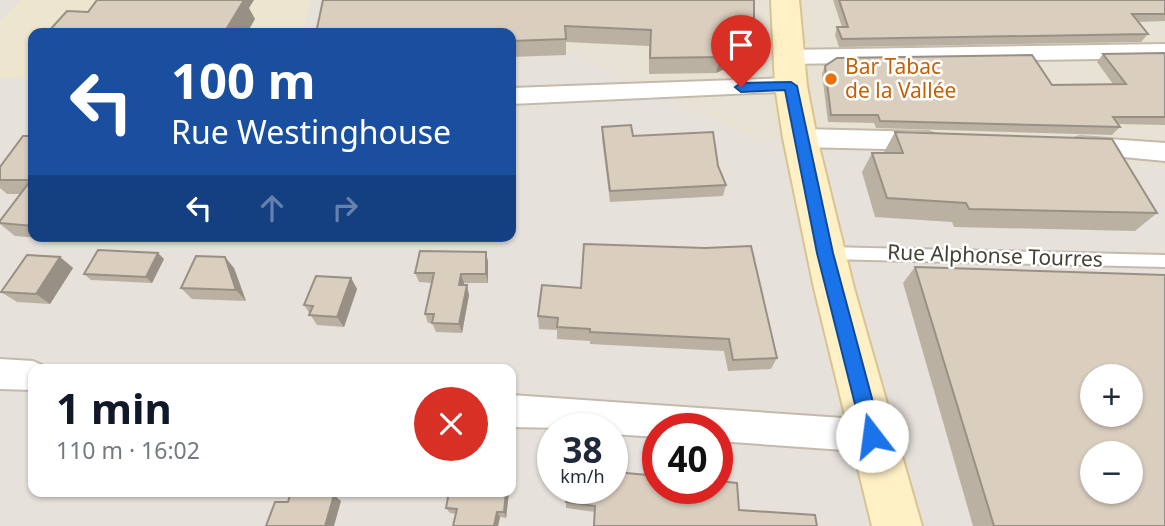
<!DOCTYPE html>
<html lang="fr">
<meta charset="utf-8">
<style>
body{margin:0;font-family:"Noto Sans",sans-serif;background:#f2f2f3;color:#1f2937;height:100vh;display:flex;flex-direction:column;font-size:26px;white-space:nowrap}
*{box-sizing:border-box;margin:0}
p{font-size:23px;color:#747a83}
.icon{flex:none;width:38px;height:38px;fill:none;stroke:currentColor;stroke-width:2;stroke-linecap:round;stroke-linejoin:round}
.map{position:relative;flex:1;overflow:hidden}
.details{position:absolute;left:28px;top:364px;width:488px;height:133px;display:flex;flex-direction:column;background:#fff;border-radius:14px;box-shadow:0 2px 5px #0004}
.details>*{flex:none}
.hud{position:absolute;left:28px;top:28px;width:488px;height:214px;border-radius:14px;box-shadow:0 2px 5px #0004;background:#1a4fa0;color:#fff;overflow:hidden}
.controls{position:absolute;left:1080px;top:364px;display:grid;gap:14px}
.controls a{display:grid;place-items:center;width:63px;height:63px;border-radius:50%;background:#fff;box-shadow:0 2px 5px #0004;font-size:35px}
.speed{position:absolute;left:537px;top:413px;display:flex;gap:14px;font-size:35px;font-weight:700;text-align:center}
.speed>*{display:grid;place-content:center;width:91px;height:91px;border-radius:50%;background:#fff;box-shadow:0 2px 5px #0004;line-height:1}
.speed small{font-size:18px;font-weight:400}
.speed .limit{border:10px solid #d22;background:#fff;color:#111}
.pin{position:absolute;display:grid;place-items:center;width:60px;height:60px;color:#fff;margin:-72px -30px;border-radius:50% 50% 50% 0;rotate:-45deg;box-shadow:0 0 7px #0007}
.pin .icon{rotate:45deg}
.me{position:absolute;width:77px;margin:-38px;rotate:345deg;stroke-linejoin:round;filter:drop-shadow(0 0 5px #0008)}
.turn{display:flex;align-items:center;gap:24px;height:147px;padding:0 28px;font-size:32px}
.turn .icon{width:91px;height:91px;stroke-width:2.5}
.turn b{display:block;font-size:49px;line-height:60px}
.lanes{display:flex;align-items:center;height:66px;padding:0 28px;background:#0003;justify-content:center;gap:35px;direction:ltr}
.lanes .off{opacity:.35}
.round{display:grid;place-items:center;flex:none;width:74px;height:74px;border-radius:37px;background:#f2f2f3}
.headline{display:flex;align-items:center;justify-content:space-between;height:119px;padding:0 28px}
h1{font-size:42px;font-weight:700;line-height:52px;color:#111827}
.map>svg:first-child{display:block}
.residential{fill:#e8e2d4}
.industrial{fill:#e6e1db;fill-rule:evenodd}
.education{fill:#eee5cf}
.lines{fill:none;stroke-linecap:round;stroke-linejoin:round}
.lane-casing{stroke:#c3baab;stroke-width:4}
.street-casing{stroke:#c3baab;stroke-width:4}
.secondary-casing{stroke:#d7c493;stroke-width:4}
.lane{fill:#fff;fill-rule:evenodd}
.street{fill:#fff;fill-rule:evenodd}
.secondary{fill:#fff0c5;fill-rule:evenodd}
.wall{fill:#bbb1a3}
.shaded-wall{fill:#999085}
.building{fill:#dacebe;stroke:#999085;stroke-width:2;fill-rule:evenodd}
.route{fill:#1a73e8;stroke:#114b97;stroke-width:2}
.food-dot{fill:#e8710a;stroke:#fff;stroke-width:2.5}
.labels{text-anchor:middle;stroke-width:5;stroke-linejoin:round;paint-order:stroke}
.food-label{font-size:21px;fill:#c56008;stroke:#fff;text-anchor:start}
.street-label{font-size:21px;fill:#474035;stroke:#fff}
</style>
<div class="map">
<svg width="1165" height="526" viewBox="0 0 1165 526">
<rect width="100%" height="100%" fill="#f4f0e6"/>
<path class="residential" d="M 459,0 L 1165,0 L 1165,168 L 755,140 Z"/>
<path class="industrial" d="M 0,0 L 459,0 L 755,140 L 1165,168 L 1165,526 L 0,526 ZM 33,33 L 511,33 L 511,236 L 33,236 ZM 33,369 L 511,369 L 511,492 L 33,492 ZM 1092,376 L 1130,376 L 1130,415 L 1092,415 ZM 553,429 L 612,429 L 612,488 L 553,488 ZM 658,429 L 718,429 L 718,488 L 658,488 ZM 1092,453 L 1130,453 L 1130,492 L 1092,492 Z"/>
<path class="education" d="M 20,0 L 311,0 L 303,33 L 33,33 L 33,80 L 0,78 L 0,22 Z"/>
<g class="lines">
<g class="lane-casing">
<path id="lane" d="M 827,247 L 1165,255 L 1165,267 L 827,259 L 822,257 L 820,253 L 822,249 Z"/>
</g>
<g class="street-casing">
<path id="street" d="M 1165,44 L 1165,58 L 788,64 L 780,62 L 777,57 L 780,52 L 788,50 Z
M 791,78 L 799,81 L 802,86 L 799,91 L 511,104 L 511,88 Z
M 800,129 L 928,132 L 937,135 L 940,141 L 937,147 L 928,150 L 800,147 L 791,144 L 788,138 L 791,132 Z
M 1080,137 L 1165,143 L 1165,161 L 1071,152 L 1068,146 L 1071,140 Z
M 0,359 L 33,361 L 44,366 L 46,369 L 33,369 L 33,390 L 0,389 Z
M 511,395 L 872,420 L 884,424 L 889,436 L 884,448 L 872,452 L 718,441 L 718,429 L 658,429 L 658,437 L 612,434 L 612,429 L 511,427 Z"/>
</g>
<g class="secondary-casing">
<path id="secondary" d="M 771,0 L 799,0 L 807,86 L 817,138 L 854,288 L 922,526 L 872,526 L 814,288 L 783,138 L 775,86 Z"/>
</g>
<use href="#lane" class="lane"/>
<use href="#street" class="street"/>
<use href="#secondary" class="secondary"/>
</g>
<path class="wall" d="M 754,0 L 750,57 L 716,73 L 649,74 L 649,46 L 566,42 L 566,55 L 511,57 L 511,33 Z
M 833,0 L 1165,0 L 1165,21 L 1138,22 L 1148,34 L 1141,42 L 839,47 L 835,35 L 837,27 L 842,27 Z
M 1103,54 L 1165,55 L 1165,125 L 1118,124 L 1120,127 L 1112,135 L 876,128 L 874,123 L 828,122 L 822,74 L 825,66 L 1052,85 L 1113,84 L 1097,62 Z
M 602,127 L 633,136 L 718,166 L 726,185 L 723,196 L 610,202 L 602,139 Z
M 895,132 L 1157,213 L 1135,231 L 954,227 L 952,222 L 875,217 L 862,172 L 872,153 L 885,153 L 884,152 Z
M 33,136 L 33,236 L 54,236 L 52,239 L 15,236 L 0,224 L 0,221 L 21,194 L 7,194 L 0,188 L 0,167 Z
M 584,244 L 777,358 L 771,369 L 728,371 L 724,351 L 590,344 L 590,341 L 557,339 L 557,330 L 539,329 L 538,316 L 581,288 Z
M 486,252 L 488,262 L 488,283 L 464,283 L 464,285 L 469,295 L 462,333 L 436,332 L 432,323 L 428,323 L 425,314 L 432,283 L 419,282 L 415,273 Z
M 60,257 L 73,268 L 50,304 L 17,302 L 1,292 Z
M 164,259 L 152,283 L 91,280 L 84,274 Z
M 915,267 L 1165,526 L 973,526 L 903,283 Z
M 234,268 L 246,301 L 192,299 L 181,288 Z
M 351,278 L 357,289 L 344,327 L 317,325 L 304,305 Z
M 615,472 L 658,476 L 595,512 L 566,508 L 566,502 L 614,478 Z
M 177,492 L 205,492 L 205,494 Z
M 449,492 L 509,492 L 506,518 L 500,517 L 498,526 L 453,526 L 456,514 L 450,513 L 446,508 Z"/>
<path class="shaded-wall" d="M 233,0 L 254,0 L 249,8 L 255,19 L 247,33 L 224,33 Z
M 754,41 L 750,57 L 716,73 L 720,57 Z
M 486,252 L 488,262 L 488,283 L 486,274 Z
M 158,253 L 164,259 L 152,283 L 146,277 Z
M 60,257 L 73,268 L 50,304 L 36,294 Z
M 225,257 L 234,268 L 246,301 L 236,290 Z
M 461,274 L 464,283 L 462,294 L 459,285 Z
M 351,278 L 357,289 L 344,327 L 337,317 Z
M 467,285 L 469,295 L 462,333 L 459,324 Z
M 506,492 L 509,492 L 506,518 L 504,512 Z
M 334,495 L 341,501 L 334,526 L 325,526 Z
M 497,512 L 500,517 L 498,526 L 494,526 Z"/>
<path class="building" d="M 97,0 L 244,0 L 224,33 L 47,33 L 67,11 L 88,12 Z
M 323,0 L 754,0 L 754,41 L 720,57 L 650,58 L 651,30 L 565,26 L 566,39 L 511,41 L 511,33 L 316,33 Z
M 839,0 L 1165,0 L 1165,14 L 1132,14 L 1148,34 L 842,39 L 837,27 L 848,27 Z
M 1164,53 L 1165,55 L 1165,117 L 1113,117 L 1120,127 L 880,121 L 878,115 L 831,115 L 825,66 L 837,58 L 1032,55 L 1052,85 L 1126,84 L 1103,54 Z
M 631,125 L 633,136 L 713,132 L 718,166 L 726,185 L 610,191 L 602,127 Z
M 895,132 L 1112,139 L 1157,213 L 969,209 L 966,203 L 887,198 L 872,153 L 903,153 Z
M 23,136 L 33,136 L 33,226 L 0,223 L 0,221 L 31,180 L 0,180 L 0,167 Z
M 584,244 L 705,248 L 751,246 L 777,358 L 733,360 L 729,339 L 590,332 L 590,329 L 557,327 L 558,318 L 538,316 L 542,285 L 581,288 Z
M 98,250 L 158,253 L 146,277 L 84,274 Z
M 420,251 L 486,252 L 486,274 L 461,274 L 459,285 L 467,285 L 459,324 L 432,323 L 434,314 L 425,314 L 434,273 L 415,273 Z
M 27,255 L 60,257 L 36,294 L 1,292 Z
M 196,256 L 225,257 L 236,290 L 181,288 Z
M 915,267 L 1165,275 L 1165,526 L 994,526 ZM 1092,376 L 1130,376 L 1130,415 L 1092,415 ZM 1092,453 L 1130,453 L 1130,492 L 1092,492 Z
M 316,276 L 351,278 L 337,317 L 309,315 L 313,306 L 304,305 Z
M 615,472 L 658,476 L 658,488 L 718,488 L 718,481 L 737,483 L 739,510 L 815,515 L 817,526 L 594,526 L 595,506 L 566,502 L 568,488 L 612,488 L 612,477 L 615,478 Z
M 291,492 L 334,495 L 325,526 L 266,526 L 275,502 L 288,502 Z
M 449,492 L 506,492 L 504,512 L 497,512 L 494,526 L 453,526 L 457,509 L 446,508 Z"/>
<path class="route" d="M 791,82 L 797,86 L 833,253 L 882,436 L 879,443 L 872,445 L 866,443 L 863,436 L 817,253 L 785,90 L 741,92 L 735,87 L 741,83 Z"/>
<circle class="food-dot" cx="831" cy="79" r="7"/>
<g class="labels">
<g class="food-label">
<text x="845" y="74">Bar Tabac<tspan x="845" dy="24">de la Vallée</tspan></text>
</g>
<g class="street-label">
<text transform="translate(995 256) rotate(2)" y="7">Rue Alphonse Tourres</text>
</g>
</g>
</svg>
<div class="controls">
<a>+</a>
<a>−</a>
</div>
<div class="speed"><div>38<small>km/h</small></div><div class="limit">40</div></div>
<div class="pin" style="left:741px;top:87px;background:#d93025"><svg class="icon" aria-label="arrive" viewBox="0 0 24 24"><path d="M6 21V4h12l-3 4 3 4H6"/></svg></div>
<svg class="me" style="left:872px;top:436px" viewBox="-20 -20 40 40"><circle r="19" fill="#fff"/><path d="M0-13L10 11 0 6-10 11z" fill="#1a73e8"/></svg>
<div class="hud">
<div class="turn"><svg class="icon" aria-label="left" viewBox="0 0 24 24"><path d="M17 20v-9H6M10 6l-5 5 5 5"/></svg><div><b>100 m</b>Rue Westinghouse</div></div>
<div class="lanes"><svg class="icon" aria-label="left" viewBox="0 0 24 24"><path d="M17 20v-9H6M10 6l-5 5 5 5"/></svg><svg class="icon off" aria-label="ahead" viewBox="0 0 24 24"><path d="M12 20V5M6 11l6-6 6 6"/></svg><svg class="icon off" aria-label="right" viewBox="0 0 24 24"><path d="M7 20v-9h11M14 6l5 5-5 5"/></svg></div>
</div>
<section class="details">
<div class="headline"><div><h1>1 min</h1><p>110 m · 16:02</p></div><a class="round" style="background:#d93025;color:#fff"><svg class="icon" aria-label="close" viewBox="0 0 24 24"><path d="M6 6l12 12M18 6L6 18"/></svg></a></div>
</section>
</div>
